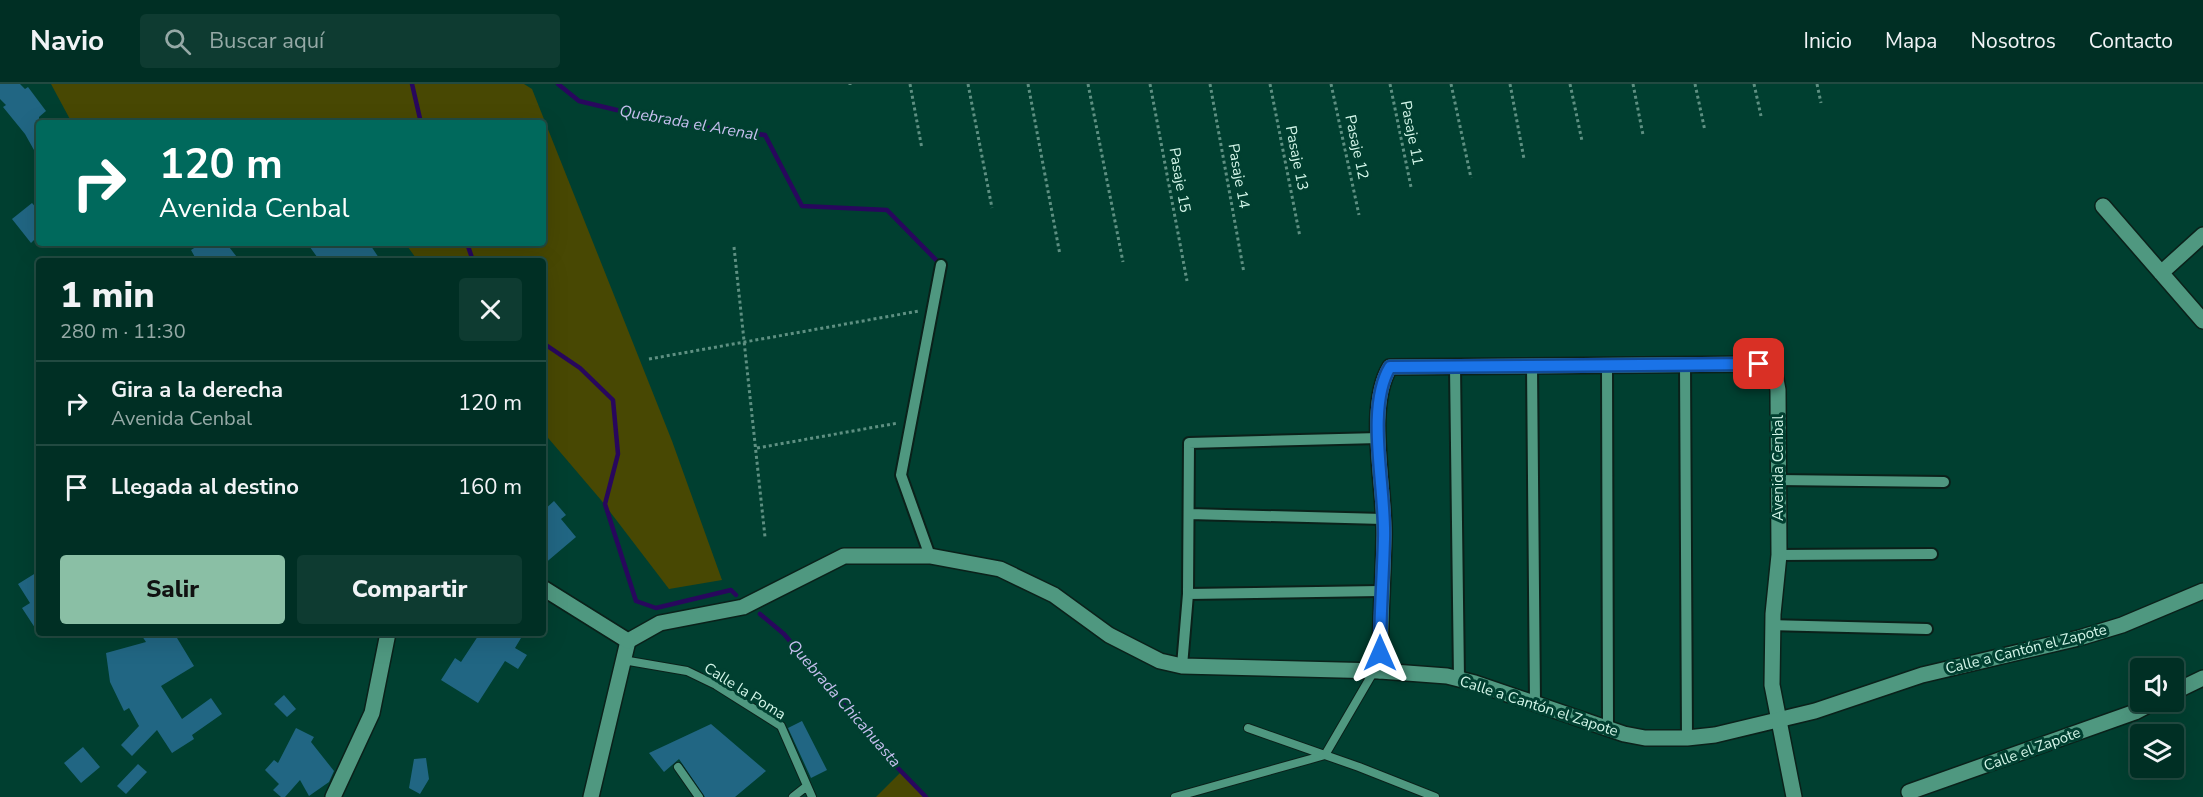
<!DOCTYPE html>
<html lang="es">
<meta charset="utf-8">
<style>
body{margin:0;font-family:"Nunito Sans",sans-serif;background:#0e3b31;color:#f1f3f6;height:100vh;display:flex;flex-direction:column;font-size:22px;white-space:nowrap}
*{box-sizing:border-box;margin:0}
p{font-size:20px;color:#95a9a6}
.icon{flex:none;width:33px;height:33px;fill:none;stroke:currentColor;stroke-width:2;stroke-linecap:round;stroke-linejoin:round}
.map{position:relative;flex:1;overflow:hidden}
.sheet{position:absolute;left:36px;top:174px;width:510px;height:378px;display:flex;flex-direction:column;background:#002f24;border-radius:6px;box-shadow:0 6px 24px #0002,0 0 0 2px #224a41}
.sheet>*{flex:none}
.banner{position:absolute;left:36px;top:36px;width:510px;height:126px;border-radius:6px;box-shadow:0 6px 24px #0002,0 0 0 2px #224a41;background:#00695c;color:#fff;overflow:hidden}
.tools{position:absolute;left:2130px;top:574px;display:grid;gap:12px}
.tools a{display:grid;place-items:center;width:54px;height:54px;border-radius:6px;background:#002f24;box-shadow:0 6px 24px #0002,0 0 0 2px #224a41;font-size:30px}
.pin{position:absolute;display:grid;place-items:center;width:51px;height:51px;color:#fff;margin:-26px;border-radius:12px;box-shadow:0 3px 9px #0006}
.me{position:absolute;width:66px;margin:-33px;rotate:0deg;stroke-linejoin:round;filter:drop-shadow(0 0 4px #0008)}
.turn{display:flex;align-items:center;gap:21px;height:126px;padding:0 24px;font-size:27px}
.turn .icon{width:78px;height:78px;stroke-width:2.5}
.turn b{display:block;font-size:42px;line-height:51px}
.round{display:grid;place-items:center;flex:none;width:63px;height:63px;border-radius:6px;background:#0e3b31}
.overview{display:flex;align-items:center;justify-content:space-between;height:102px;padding:0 24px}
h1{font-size:36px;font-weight:800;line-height:45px}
.button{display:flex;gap:12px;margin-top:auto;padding:12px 24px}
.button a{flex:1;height:69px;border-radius:6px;background:#8abfa5;color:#111;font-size:24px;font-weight:800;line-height:69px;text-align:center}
.button a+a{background:#0e3b31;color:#f1f3f6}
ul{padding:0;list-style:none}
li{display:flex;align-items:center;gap:18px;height:84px;padding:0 24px;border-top:2px solid #224a41}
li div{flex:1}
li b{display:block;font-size:22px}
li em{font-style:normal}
header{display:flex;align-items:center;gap:36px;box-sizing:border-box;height:84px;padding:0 30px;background:#002f24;border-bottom:2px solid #224a41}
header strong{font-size:28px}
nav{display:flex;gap:33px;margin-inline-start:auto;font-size:21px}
.search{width:420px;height:54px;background:#0e3b31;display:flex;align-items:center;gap:15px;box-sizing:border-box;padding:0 21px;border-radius:6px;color:#95a9a6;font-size:22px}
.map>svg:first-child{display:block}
.green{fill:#484803}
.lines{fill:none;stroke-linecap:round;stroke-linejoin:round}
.stream{stroke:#28075d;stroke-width:4.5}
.building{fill:#216683}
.service-casing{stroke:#0a211a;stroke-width:10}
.pedestrian-casing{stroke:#0a211a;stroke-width:14}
.minor-casing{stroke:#0a211a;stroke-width:18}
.tertiary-casing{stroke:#0a211a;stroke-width:18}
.path{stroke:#5e9082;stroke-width:3;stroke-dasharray:3 3;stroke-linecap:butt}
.service{stroke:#4f9880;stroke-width:8}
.pedestrian{stroke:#4f9880;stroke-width:10}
.minor{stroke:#4f9880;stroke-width:15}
.tertiary{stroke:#4f9880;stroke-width:15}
.route-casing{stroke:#114b97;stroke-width:15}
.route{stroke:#1a73e8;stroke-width:10}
.labels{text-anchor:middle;stroke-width:6;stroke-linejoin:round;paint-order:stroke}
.street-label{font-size:15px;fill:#d3f6e9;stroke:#003f30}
.water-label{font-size:16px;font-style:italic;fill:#c5bfee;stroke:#003f30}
</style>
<header>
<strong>Navio</strong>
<div class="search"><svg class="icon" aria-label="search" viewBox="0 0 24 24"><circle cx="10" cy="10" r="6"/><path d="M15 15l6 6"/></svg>Buscar aquí</div>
<nav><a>Inicio</a><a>Mapa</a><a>Nosotros</a><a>Contacto</a></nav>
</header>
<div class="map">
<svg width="2203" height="713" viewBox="0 0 2203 713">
<rect width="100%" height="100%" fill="#003f30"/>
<path class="green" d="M 51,0 L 524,0 L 532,5 L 672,357 L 722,496 L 669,505 L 601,416 L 543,348 L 543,177 L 418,177 L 405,159 L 543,159 L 543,39 L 72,39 Z
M 901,688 L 926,713 L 876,713 Z"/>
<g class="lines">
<path class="stream" d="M 412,0 L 421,39
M 558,0 L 579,17 L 671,39 L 765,51 L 802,122 L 887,126 L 941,181
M 467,159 L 473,177
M 543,259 L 580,284 L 613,316 L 618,370 L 605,420 L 636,517 L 656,524 L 731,506 L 736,511
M 760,530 L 784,550 L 891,677 L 926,713"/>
</g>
<path class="building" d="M 0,0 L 20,0 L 25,5 L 28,3 L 46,27 L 39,33 L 39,75 L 25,50 L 3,23 L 6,21 L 0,15 Z
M 32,119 L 39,127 L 39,151 L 31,159 L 12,135 Z
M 202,159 L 226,159 L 240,177 L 197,177 L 191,166 Z
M 307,159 L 369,159 L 381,177 L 320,177 Z
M 554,417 L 566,431 L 561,435 L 576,453 L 543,481 L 543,427 Z
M 39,487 L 39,550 L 22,524 L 30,519 L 18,500 Z
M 140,549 L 174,549 L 194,582 L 161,602 L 182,635 L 211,614 L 222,630 L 192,651 L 194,655 L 172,669 L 157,646 L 132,672 L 121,661 L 139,642 L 129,624 L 124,627 L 110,598 L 106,569 L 146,558 Z
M 480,549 L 524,549 L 515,564 L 527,571 L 518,585 L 505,577 L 478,619 L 441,596 L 455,574 L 461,578 Z
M 284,611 L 296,625 L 287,633 L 274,620 Z
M 802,637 L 827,686 L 811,694 L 788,644 Z
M 711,640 L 766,687 L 735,713 L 705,713 L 679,675 L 664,688 L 649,669 Z
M 296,644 L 314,653 L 311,658 L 334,687 L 329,698 L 309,712 L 300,696 L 285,713 L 281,713 L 273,706 L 279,700 L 265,686 L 274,676 L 278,679 Z
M 83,663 L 100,683 L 81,699 L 64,679 Z
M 426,674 L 429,695 L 420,710 L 409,704 L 414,675 Z
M 138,680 L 147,688 L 126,710 L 117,702 Z"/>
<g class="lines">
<g class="service-casing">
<path id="service" d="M 623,576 L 687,587 L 716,601 L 781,642 L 812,713
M 1248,644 L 1359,683 L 1435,713
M 678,683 L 699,713
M 793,713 L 807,702
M 1175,713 L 1325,671 L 1374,587"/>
</g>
<g class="pedestrian-casing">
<path id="pedestrian" d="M 1685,281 L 1687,654
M 1532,282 L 1535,619
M 1607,282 L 1608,645
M 1455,283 L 1459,595
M 1778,396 L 1944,398
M 1189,430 L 1383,435
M 1779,471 L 1932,470
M 930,472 L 901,391 L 941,181
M 1188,510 L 1380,507
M 1773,541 L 1927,545
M 1182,582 L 1188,510 L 1189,359 L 1379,354"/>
</g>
<g class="minor-casing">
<path id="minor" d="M 2103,122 L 2203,237
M 2161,189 L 2203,151
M 1380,587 C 1380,543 1383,499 1384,455 C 1386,406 1365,324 1390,283 L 1759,280 L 1774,285 L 1778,306 L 1779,471 L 1773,530 L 1772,601 L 1794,713
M 2174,608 L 2203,594
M 1909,708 L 2135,628 L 2154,618
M 591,713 L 628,557"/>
</g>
<g class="tertiary-casing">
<path id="tertiary" d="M 543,504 L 628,557 L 660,539 L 743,523 L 844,472 L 930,472 L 1000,485 L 1054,511 L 1109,551 L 1160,577 L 1182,582 L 1380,587 L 1447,592 L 1475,599 L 1624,650 L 1645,654 L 1687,654 L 1715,651 L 1815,627 L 1922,591 L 2079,554 L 2122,541 L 2203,507
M 333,713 L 372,629 L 388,549"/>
</g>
<path class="path" d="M 850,0 L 850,1
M 910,0 L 922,65
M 968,0 L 992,124
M 1028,0 L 1060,171
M 1088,0 L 1123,178
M 1150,0 L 1187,197
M 1210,0 L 1244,189
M 1270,0 L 1300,153
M 1331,0 L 1359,131
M 1390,0 L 1411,103
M 1451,0 L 1471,94
M 1510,0 L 1524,75
M 1570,0 L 1582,57
M 1633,0 L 1643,51
M 1695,0 L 1705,47
M 1754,0 L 1761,32
M 1817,0 L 1821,19
M 734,163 L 765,453
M 649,275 L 919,227
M 757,364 L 898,339"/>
<use href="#service" class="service"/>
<use href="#pedestrian" class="pedestrian"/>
<use href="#minor" class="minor"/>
<use href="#tertiary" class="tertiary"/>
</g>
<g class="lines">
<g class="route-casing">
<path id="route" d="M 1380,569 C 1380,531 1383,493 1384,455 C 1386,406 1365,324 1390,283 L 1759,280"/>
</g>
<use href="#route" class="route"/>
</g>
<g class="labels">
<g class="street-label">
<text transform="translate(1412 49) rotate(79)" y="5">Pasaje 11</text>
<text transform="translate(1357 63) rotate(78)" y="5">Pasaje 12</text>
<text transform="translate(1297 74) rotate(79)" y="5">Pasaje 13</text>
<text transform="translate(1239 92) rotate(80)" y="5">Pasaje 14</text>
<text transform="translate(1180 96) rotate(80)" y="5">Pasaje 15</text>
<text transform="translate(1778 384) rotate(-90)" y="5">Avenida Cenbal</text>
<text transform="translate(2026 565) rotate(-14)" y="5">Calle a Cantón el Zapote</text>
<text transform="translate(745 607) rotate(32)" y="5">Calle la Poma</text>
<text transform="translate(1539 622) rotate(18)" y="5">Calle a Cantón el Zapote</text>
<text transform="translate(2032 665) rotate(-20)" y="5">Calle el Zapote</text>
</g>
<g class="water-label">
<text transform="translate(689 38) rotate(10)" y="6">Quebrada el Arenal</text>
<text transform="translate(845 619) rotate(49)" y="6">Quebrada Chicahuasta</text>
</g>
</g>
</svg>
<div class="tools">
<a><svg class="icon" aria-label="sound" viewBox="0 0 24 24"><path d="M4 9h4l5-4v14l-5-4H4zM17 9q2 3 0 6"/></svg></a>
<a><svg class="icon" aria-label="layers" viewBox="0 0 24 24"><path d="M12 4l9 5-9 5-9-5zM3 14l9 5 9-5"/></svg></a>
</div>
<div class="pin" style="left:1759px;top:280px;background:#d93025"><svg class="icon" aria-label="arrive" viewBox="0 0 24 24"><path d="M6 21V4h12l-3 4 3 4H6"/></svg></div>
<svg class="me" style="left:1380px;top:569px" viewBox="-20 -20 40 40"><path d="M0-17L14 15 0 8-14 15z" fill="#1a73e8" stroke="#fff" stroke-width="4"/></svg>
<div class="banner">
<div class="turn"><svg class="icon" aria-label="right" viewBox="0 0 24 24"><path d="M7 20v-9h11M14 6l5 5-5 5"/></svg><div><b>120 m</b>Avenida Cenbal</div></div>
</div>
<section class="sheet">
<div class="overview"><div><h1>1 min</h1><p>280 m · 11:30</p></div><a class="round"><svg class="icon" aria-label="close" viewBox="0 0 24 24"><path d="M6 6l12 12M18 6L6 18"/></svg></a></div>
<ul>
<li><svg class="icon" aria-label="right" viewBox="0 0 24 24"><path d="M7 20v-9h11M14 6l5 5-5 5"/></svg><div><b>Gira a la derecha</b><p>Avenida Cenbal</p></div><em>120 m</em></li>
<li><svg class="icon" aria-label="arrive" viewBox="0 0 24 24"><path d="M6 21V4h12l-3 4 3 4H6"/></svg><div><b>Llegada al destino</b></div><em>160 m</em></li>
</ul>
<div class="button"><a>Salir</a><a>Compartir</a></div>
</section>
</div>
